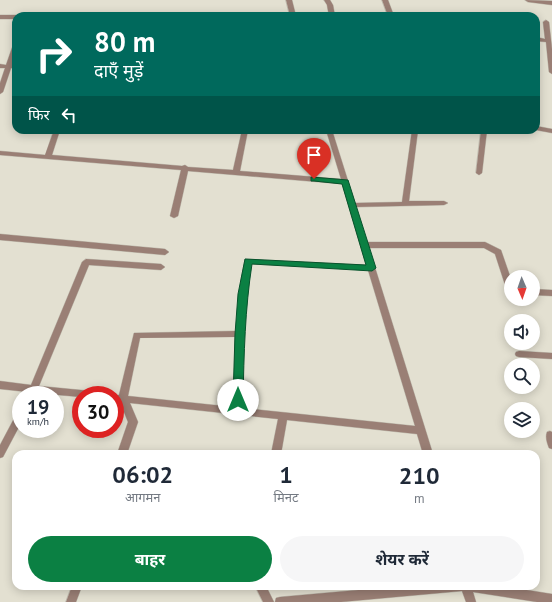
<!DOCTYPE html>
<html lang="hi">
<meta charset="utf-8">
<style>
body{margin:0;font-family:"PT Sans","Noto Sans Devanagari",sans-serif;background:#f6f6f7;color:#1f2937;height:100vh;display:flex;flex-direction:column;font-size:15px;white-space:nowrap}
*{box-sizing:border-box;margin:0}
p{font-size:13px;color:#747a83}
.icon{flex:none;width:22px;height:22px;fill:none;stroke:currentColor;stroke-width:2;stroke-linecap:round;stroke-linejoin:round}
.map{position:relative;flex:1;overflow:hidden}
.drawer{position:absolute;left:12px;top:450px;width:528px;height:140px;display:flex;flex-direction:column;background:#fff;border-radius:12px;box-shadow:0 2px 10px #0003}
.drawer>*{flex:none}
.hud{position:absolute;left:12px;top:12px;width:528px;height:122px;border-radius:12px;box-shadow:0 2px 10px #0003;background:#00695c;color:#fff;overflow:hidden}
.needle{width:26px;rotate:178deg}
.controls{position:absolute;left:504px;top:270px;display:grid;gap:8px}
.controls a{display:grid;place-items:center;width:36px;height:36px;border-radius:50%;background:#fff;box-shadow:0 2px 10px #0003;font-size:20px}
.speed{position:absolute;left:12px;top:386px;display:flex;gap:8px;font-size:20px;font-weight:700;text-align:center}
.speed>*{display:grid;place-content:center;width:52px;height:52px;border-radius:50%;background:#fff;box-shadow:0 2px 10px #0003;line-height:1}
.speed small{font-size:10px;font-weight:400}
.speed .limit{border:6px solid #d22;background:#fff;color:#111}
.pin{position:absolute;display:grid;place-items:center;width:34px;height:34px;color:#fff;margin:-41px -17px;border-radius:50% 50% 50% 0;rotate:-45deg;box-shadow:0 0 4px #0007}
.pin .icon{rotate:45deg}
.me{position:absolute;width:44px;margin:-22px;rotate:0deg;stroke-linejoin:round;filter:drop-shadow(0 0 3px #0008)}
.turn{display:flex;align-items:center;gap:14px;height:84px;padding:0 16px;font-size:18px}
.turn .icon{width:52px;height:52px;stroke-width:2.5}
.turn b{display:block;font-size:28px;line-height:34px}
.then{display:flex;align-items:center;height:38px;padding:0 16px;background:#0003;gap:8px;font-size:15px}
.eta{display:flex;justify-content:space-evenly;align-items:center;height:68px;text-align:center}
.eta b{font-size:24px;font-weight:700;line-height:28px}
.cta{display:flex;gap:8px;margin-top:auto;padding:8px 16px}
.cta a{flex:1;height:46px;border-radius:24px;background:#0b8043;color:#fff;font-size:16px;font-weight:700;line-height:46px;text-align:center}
.cta a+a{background:#f6f6f7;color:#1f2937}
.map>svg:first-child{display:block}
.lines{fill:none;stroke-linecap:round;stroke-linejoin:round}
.minor-casing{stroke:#c1beb1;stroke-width:1}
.minor{fill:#9a7f75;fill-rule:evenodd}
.route{fill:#0b8043;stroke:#07532c}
</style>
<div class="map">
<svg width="552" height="602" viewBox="0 0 552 602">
<rect width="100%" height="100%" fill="#e3e0d1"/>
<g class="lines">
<g class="minor-casing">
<path id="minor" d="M 286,0 L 292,0 L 296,16 L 290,16 Z
M 324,0 L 330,0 L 333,5 L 335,16 L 329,16 L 327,5 Z
M 382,0 L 388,0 L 394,16 L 388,16 Z
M 525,0 L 552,1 L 552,5 L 528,2 Z
M 0,15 L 16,15 L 18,16 L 16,16 L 16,19 L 0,19 Z
M 546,20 L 549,22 L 552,49 L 552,74 L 549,72 L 546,42 L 536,41 L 536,37 L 545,39 L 543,22 Z
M 16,43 L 16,53 L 12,65 L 16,65 L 16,69 L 11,68 L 3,92 L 0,94 L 0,83 L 5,68 L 0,68 L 0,64 L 6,65 L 13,45 Z
M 536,126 L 552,129 L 552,133 L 536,130 Z
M 54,130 L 60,130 L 52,155 L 182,166 L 185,165 L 188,167 L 233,170 L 242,130 L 248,130 L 240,171 L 341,179 L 326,130 L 332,130 L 355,203 L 402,202 L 412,130 L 418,130 L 409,201 L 444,201 L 448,203 L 444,205 L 356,207 L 367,242 L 485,242 L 501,250 L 511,279 L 511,294 L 507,291 L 495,254 L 484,248 L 369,248 L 433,454 L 423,454 L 417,434 L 287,420 L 281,454 L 271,454 L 278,419 L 130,403 L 138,422 L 127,454 L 117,454 L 128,422 L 120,402 L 115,402 L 115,395 L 113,395 L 119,395 L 134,333 L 236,331 L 241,279 L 245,259 L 366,265 L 342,184 L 188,171 L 178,216 L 174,218 L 170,216 L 181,170 L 0,155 L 0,151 L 45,155 ZM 251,264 L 368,270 L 415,426 L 242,408 L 244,336 ZM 235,337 L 233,407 L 128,396 L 140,338 Z
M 481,130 L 487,130 L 482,173 L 479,175 L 476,173 Z
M 0,234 L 165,249 L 169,252 L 165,255 L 0,240 Z
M 86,259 L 161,264 L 165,267 L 161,270 L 89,265 L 39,386 L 91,391 L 94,392 L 95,395 L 81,395 L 81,397 L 36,393 L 35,395 L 27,395 L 28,392 L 0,389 L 0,381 L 31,385 L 82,262 Z
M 533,289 L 552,290 L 552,296 L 533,295 Z
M 519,351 L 552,353 L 552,359 L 519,357 L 516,356 L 515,354 L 516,352 Z
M 21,410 L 21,423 L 3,457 L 0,458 L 0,445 L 18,411 Z
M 550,431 L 552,432 L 552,449 L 549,448 C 547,443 545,437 547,432 Z
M 72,586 L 82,586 L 76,602 L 66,602 Z
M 255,586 L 266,586 L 274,602 L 263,602 Z
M 403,586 L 502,586 L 552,594 L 552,602 L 537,602 L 473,592 L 476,602 L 466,602 L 462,591 L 341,602 L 275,602 L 276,598 L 280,597 Z"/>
</g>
<use href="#minor" class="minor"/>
</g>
<path class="route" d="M 311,177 L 348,180 L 376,268 L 372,271 L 252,264 C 245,309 244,354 243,400 L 241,403 L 238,404 L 234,403 L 233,400 L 235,334 L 238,294 L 245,259 L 366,265 L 342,184 L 314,181 L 311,181 Z"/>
</svg>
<div class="controls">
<a><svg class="needle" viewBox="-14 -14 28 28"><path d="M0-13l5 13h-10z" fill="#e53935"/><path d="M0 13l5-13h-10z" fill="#747a83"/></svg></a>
<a><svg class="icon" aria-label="sound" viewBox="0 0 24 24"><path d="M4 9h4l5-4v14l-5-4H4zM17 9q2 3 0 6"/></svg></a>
<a><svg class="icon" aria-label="search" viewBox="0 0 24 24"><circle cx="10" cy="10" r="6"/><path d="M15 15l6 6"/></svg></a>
<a><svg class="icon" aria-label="layers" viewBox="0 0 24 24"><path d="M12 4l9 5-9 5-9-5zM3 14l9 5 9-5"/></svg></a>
</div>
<div class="speed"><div>19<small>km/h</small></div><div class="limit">30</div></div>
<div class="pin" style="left:314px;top:179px;background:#d93025"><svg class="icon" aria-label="arrive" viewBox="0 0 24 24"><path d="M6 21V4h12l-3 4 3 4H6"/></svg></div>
<svg class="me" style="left:238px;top:400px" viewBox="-20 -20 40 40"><circle r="19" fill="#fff"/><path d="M0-13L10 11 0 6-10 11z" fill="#0b8043"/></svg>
<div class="hud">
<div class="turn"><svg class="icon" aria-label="right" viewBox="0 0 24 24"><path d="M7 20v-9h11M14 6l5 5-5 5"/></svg><div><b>80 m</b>दाएँ मुड़ें</div></div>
<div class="then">फिर<svg class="icon" aria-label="left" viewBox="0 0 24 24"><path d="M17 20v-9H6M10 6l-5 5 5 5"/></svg></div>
</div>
<section class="drawer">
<div class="eta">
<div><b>06:02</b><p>आगमन</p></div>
<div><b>1</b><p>मिनट</p></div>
<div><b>210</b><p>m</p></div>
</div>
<div class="cta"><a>बाहर</a><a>शेयर करें</a></div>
</section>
</div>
